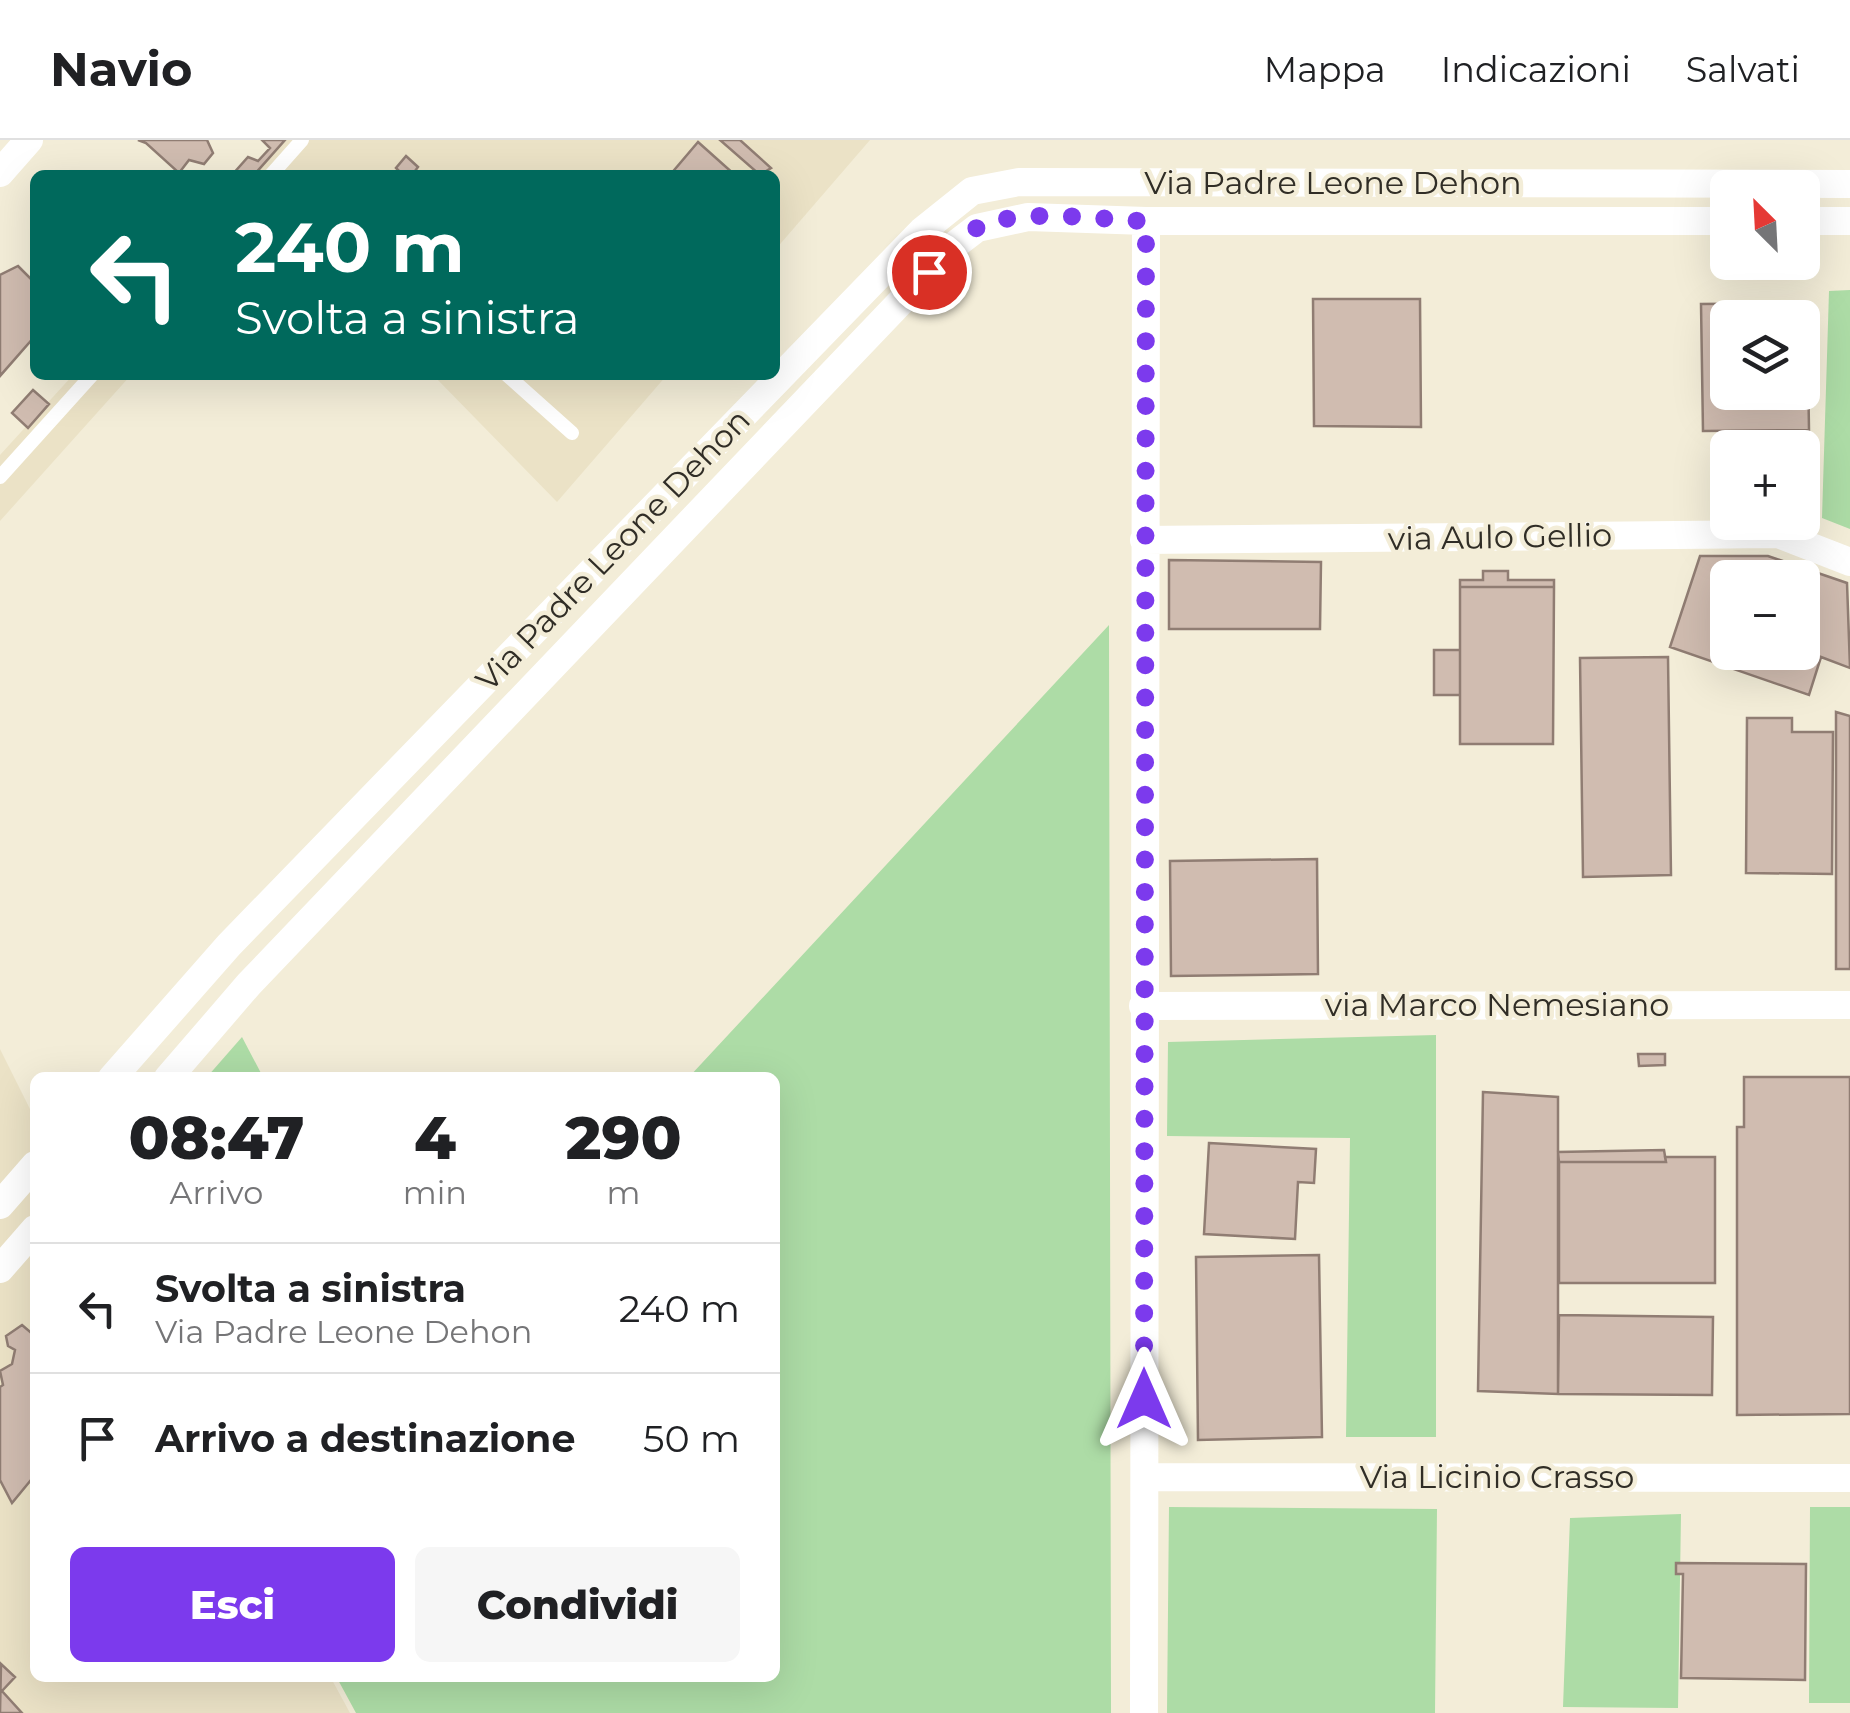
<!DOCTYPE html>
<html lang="it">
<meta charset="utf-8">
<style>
body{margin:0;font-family:Montserrat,sans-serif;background:#f6f6f6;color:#202124;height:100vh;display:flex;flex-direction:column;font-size:38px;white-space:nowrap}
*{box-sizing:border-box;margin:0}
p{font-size:32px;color:#757577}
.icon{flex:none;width:55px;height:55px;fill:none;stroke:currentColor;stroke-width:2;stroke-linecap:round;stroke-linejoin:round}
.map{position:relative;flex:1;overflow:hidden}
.drawer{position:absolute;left:30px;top:932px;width:750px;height:610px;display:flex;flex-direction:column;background:#fff;border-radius:15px;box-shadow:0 10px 40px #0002}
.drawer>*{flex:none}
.top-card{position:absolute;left:30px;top:30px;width:750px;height:210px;border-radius:15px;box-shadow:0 10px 40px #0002;background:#00695c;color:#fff;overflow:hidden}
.needle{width:65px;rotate:336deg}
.tools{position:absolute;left:1710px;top:30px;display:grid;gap:20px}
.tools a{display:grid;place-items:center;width:110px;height:110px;border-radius:15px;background:#fff;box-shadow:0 10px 40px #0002;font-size:50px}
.pin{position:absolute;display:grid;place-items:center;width:85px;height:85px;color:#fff;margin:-42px;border:5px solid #fff;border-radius:50%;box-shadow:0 2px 10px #0007}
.me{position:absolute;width:110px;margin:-55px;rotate:0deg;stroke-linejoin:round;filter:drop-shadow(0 0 8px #0008)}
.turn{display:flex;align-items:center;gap:35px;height:210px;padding:0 40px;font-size:45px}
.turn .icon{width:130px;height:130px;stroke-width:2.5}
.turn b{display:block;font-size:70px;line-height:85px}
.eta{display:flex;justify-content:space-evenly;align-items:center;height:170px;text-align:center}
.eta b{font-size:60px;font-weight:800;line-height:70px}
.action{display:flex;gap:20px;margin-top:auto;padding:20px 40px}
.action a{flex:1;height:115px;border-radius:15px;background:#7c3aed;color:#fff;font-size:40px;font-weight:800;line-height:115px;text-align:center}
.action a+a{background:#f6f6f6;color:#202124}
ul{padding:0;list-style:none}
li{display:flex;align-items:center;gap:30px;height:130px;padding:0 40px;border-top:2px solid #e0e0e0}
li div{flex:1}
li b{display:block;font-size:38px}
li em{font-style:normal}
header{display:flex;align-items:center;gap:60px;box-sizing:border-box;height:140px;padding:0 50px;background:#fff;border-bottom:2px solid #e0e0e0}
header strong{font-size:48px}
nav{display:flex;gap:55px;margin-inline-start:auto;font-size:35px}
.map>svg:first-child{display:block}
.built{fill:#ebe2c6}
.green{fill:#addca6}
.building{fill:#d0bcb0;stroke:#907d73;stroke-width:2.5;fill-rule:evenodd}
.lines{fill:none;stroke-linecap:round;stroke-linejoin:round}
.lane{stroke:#fff;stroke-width:14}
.street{stroke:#fff;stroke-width:28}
.route{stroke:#7c3aed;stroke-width:18;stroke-dasharray:0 32.4}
.labels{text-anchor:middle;stroke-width:9;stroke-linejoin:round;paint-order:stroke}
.street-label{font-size:32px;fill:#302d26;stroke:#f3edd8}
</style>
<header>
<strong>Navio</strong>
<nav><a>Mappa</a><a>Indicazioni</a><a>Salvati</a></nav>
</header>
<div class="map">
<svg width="1850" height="1573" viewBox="0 0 1850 1573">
<rect width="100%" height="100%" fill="#f3edd8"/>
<path class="built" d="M 285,0 L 870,0 L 775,110 L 775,35 L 253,35 Z
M 73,235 L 131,235 L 0,381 L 0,315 Z
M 433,235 L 667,235 L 557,362 Z
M 0,909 L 35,979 L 35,1538 L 331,1538 L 350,1573 L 0,1573 Z"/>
<path class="green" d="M 1850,150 L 1850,389 L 1822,378 L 1829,151 Z
M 1109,485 L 1111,1573 L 356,1573 L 337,1538 L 775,1538 L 775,938 L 689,937 Z
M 1436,895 L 1436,1297 L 1346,1297 L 1350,998 L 1167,996 L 1168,902 Z
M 242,897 L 263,937 L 207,937 Z
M 1169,1367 L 1437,1369 L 1435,1573 L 1167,1573 Z
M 1810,1367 L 1850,1367 L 1850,1563 L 1809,1563 Z
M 1681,1374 L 1678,1568 L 1563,1567 L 1570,1378 Z"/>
<path class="building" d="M 138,0 L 207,0 L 213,13 L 204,24 L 189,20 L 179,33 L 146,3 Z
M 262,0 L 285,0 L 254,35 L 232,35 L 248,17 L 258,21 L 270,8 Z
M 720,0 L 740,0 L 771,28 L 760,35 Z
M 698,2 L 735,35 L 670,35 Z
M 406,16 L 418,27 L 412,35 L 395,35 L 399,31 L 396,28 Z
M 18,126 L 35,143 L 35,196 L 0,236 L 0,135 Z
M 1313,159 L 1420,159 L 1421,287 L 1314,286 Z
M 1804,163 L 1807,163 L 1809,290 L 1703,291 L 1701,164 ZM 1728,178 L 1802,178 L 1802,252 L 1728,252 Z
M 33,250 L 49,264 L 28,288 L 12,273 Z
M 1700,416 L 1768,416 L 1847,443 L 1850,528 L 1821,517 L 1809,555 L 1670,507 ZM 1728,438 L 1802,438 L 1802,512 L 1728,512 Z
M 1169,420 L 1321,422 L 1320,489 L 1169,489 Z
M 1483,431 L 1508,431 L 1508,440 L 1554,440 L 1554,447 L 1460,447 L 1460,440 L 1483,440 Z
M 1460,447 L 1554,447 L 1553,604 L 1460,604 Z
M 1434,510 L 1460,510 L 1460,555 L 1434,555 Z
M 1668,517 L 1671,735 L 1583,737 L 1580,518 Z
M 1836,572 L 1850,576 L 1850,829 L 1836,829 Z
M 1747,578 L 1792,578 L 1792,592 L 1833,592 L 1832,734 L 1746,733 Z
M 1317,719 L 1318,834 L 1171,836 L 1170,721 Z
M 1638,914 L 1665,914 L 1665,925 L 1639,926 Z
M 1744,937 L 1850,937 L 1850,1274 L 1737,1275 L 1737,987 L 1744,987 Z
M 1483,952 L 1558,957 L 1558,1254 L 1478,1251 Z
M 1209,1003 L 1316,1009 L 1314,1043 L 1298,1042 L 1295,1099 L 1204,1094 Z
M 1664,1010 L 1666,1022 L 1559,1022 L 1558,1012 Z
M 1665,1017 L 1715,1017 L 1715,1143 L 1559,1143 L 1559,1022 L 1666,1022 Z
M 1319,1115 L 1322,1297 L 1198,1300 L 1196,1117 Z
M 1559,1175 L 1713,1177 L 1712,1255 L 1558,1254 Z
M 22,1185 L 35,1196 L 35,1335 L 12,1363 L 0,1340 L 0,1247 L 3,1245 L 0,1231 L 12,1224 L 15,1210 L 8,1206 L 6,1196 Z
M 1676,1423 L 1806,1424 L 1805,1540 L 1681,1538 L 1683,1434 L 1676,1434 Z
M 1,1524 L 15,1537 L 2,1551 L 22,1573 L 0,1573 Z"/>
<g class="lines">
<path class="lane" d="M 271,35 L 302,0
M 507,235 L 572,293
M 0,337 L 92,235"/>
<path class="street" d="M 0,33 L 29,0
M 1802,81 L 1850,81
M 1144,400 L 1778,394 L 1850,422
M 1143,866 L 1850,865
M 112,938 L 229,805 L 922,91 L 972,51 L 1019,42 L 1850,44
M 168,938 L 249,844 L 956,104 L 977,88 L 1028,77 L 1146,81 L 1728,81
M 0,1065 L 35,1025
M 0,1129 L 35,1089
M 1145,1337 L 1850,1338
M 1144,1573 L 1146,81"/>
</g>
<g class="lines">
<path class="route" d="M 929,132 C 943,117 957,100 975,89 C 1015,66 1100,80 1146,81 L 1144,1259"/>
</g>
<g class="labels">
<g class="street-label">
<text x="1333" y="54">Via Padre Leone Dehon</text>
<text transform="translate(1500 397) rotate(-1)" y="11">via Aulo Gellio</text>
<text transform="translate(613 410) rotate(-46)" y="11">Via Padre Leone Dehon</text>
<text x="1497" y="876">via Marco Nemesiano</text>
<text x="1497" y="1348">Via Licinio Crasso</text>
</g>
</g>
</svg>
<div class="tools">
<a><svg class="needle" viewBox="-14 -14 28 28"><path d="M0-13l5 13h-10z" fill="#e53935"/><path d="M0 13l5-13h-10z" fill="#757577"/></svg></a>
<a><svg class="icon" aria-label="layers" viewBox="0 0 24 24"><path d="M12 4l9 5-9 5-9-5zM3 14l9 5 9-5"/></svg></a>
<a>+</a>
<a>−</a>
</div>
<div class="pin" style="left:929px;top:132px;background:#d93025"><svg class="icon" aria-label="arrive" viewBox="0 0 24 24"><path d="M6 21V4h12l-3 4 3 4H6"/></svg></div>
<svg class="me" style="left:1144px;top:1259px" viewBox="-20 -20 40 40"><path d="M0-17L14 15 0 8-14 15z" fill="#7c3aed" stroke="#fff" stroke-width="4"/></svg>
<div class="top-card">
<div class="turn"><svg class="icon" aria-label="left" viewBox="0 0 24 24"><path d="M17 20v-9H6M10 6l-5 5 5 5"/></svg><div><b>240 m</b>Svolta a sinistra</div></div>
</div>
<section class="drawer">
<div class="eta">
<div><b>08:47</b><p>Arrivo</p></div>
<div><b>4</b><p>min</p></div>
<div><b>290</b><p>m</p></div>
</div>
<ul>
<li><svg class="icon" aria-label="left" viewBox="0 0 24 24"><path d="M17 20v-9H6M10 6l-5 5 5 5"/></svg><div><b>Svolta a sinistra</b><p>Via Padre Leone Dehon</p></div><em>240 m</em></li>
<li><svg class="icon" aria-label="arrive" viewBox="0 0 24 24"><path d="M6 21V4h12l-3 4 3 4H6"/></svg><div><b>Arrivo a destinazione</b></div><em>50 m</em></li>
</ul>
<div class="action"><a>Esci</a><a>Condividi</a></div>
</section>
</div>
